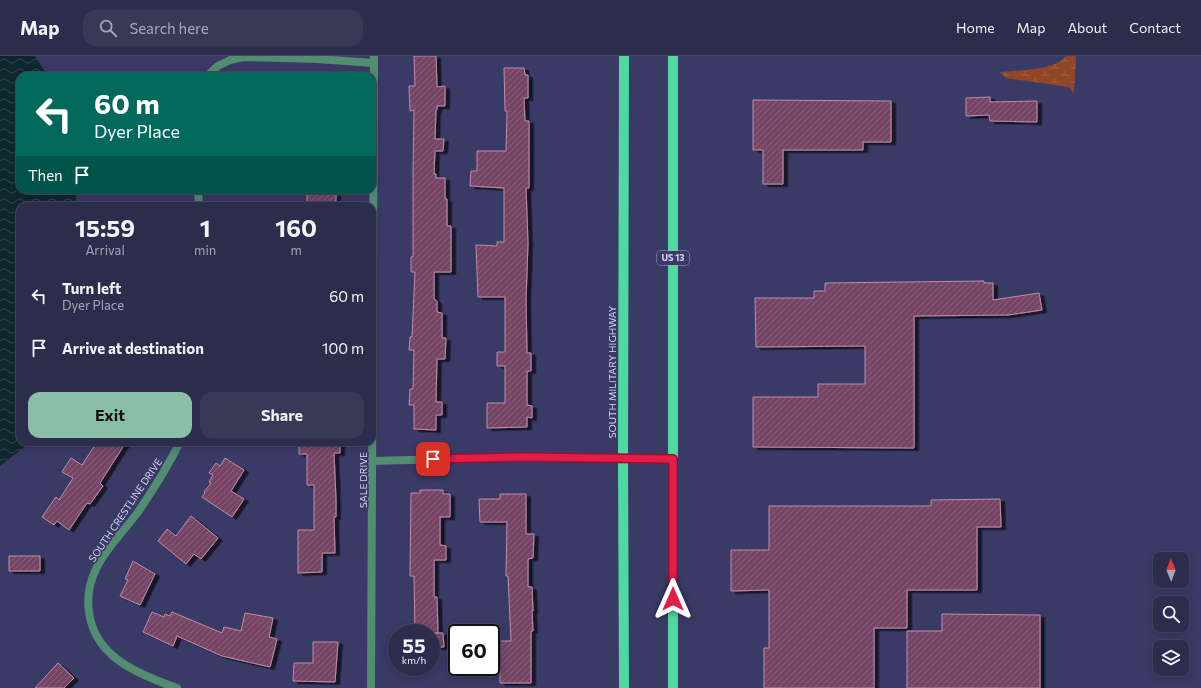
<!DOCTYPE html>
<style>
body{margin:0;font-family:Commissioner,sans-serif;background:#383857;color:#f1f3f6;height:100vh;display:flex;flex-direction:column;font-size:15px;white-space:nowrap}
*{box-sizing:border-box;margin:0}
p{font-size:13px;color:#a6a7b6}
.icon{flex:none;width:22px;height:22px;fill:none;stroke:currentColor;stroke-width:2;stroke-linecap:round;stroke-linejoin:round}
.map{position:relative;flex:1;overflow:hidden}
.side{position:absolute;left:16px;top:146px;width:360px;height:244px;display:flex;flex-direction:column;background:#2c2c4d;border-radius:12px;box-shadow:0 2px 10px #0003,0 0 0 1px #484865}
.side>*{flex:none}
.guide{position:absolute;left:16px;top:16px;width:360px;height:122px;border-radius:12px;box-shadow:0 2px 10px #0003,0 0 0 1px #484865;background:#00695c;color:#fff;overflow:hidden}
.needle{width:26px;rotate:359deg}
.controls{position:absolute;left:1153px;top:496px;display:grid;gap:8px}
.controls a{display:grid;place-items:center;width:36px;height:36px;border-radius:8px;background:#2c2c4d;box-shadow:0 2px 10px #0003,0 0 0 1px #484865;font-size:20px}
.speed{position:absolute;left:388px;top:568px;display:flex;gap:8px;font-size:20px;font-weight:700;text-align:center}
.speed>*{display:grid;place-content:center;width:52px;height:52px;border-radius:50%;background:#2c2c4d;box-shadow:0 2px 10px #0003,0 0 0 1px #484865;line-height:1}
.speed small{font-size:10px;font-weight:400}
.speed .limit{border:2px solid #111;border-radius:6px;background:#fff;color:#111}
.pin{position:absolute;display:grid;place-items:center;width:34px;height:34px;color:#fff;margin:-17px;border-radius:8px;box-shadow:0 2px 6px #0006}
.me{position:absolute;width:44px;margin:-22px;rotate:0deg;stroke-linejoin:round;filter:drop-shadow(0 0 3px #0008)}
.turn{display:flex;align-items:center;gap:14px;height:84px;padding:0 12px;font-size:18px}
.turn .icon{width:52px;height:52px;stroke-width:2.5}
.turn b{display:block;font-size:28px;line-height:34px}
.then{display:flex;align-items:center;height:38px;padding:0 12px;background:#0003;gap:8px;font-size:15px}
.eta{display:flex;justify-content:space-evenly;align-items:center;height:68px;text-align:center}
.eta b{font-size:24px;font-weight:700;line-height:28px}
.primary-button{display:flex;gap:8px;margin-top:auto;padding:8px 12px}
.primary-button a{flex:1;height:46px;border-radius:12px;background:#8abfa5;color:#111;font-size:16px;font-weight:700;line-height:46px;text-align:center}
.primary-button a+a{background:#383857;color:#f1f3f6}
ul{padding:0;list-style:none}
li{display:flex;align-items:center;gap:12px;height:52px;padding:0 12px}
li div{flex:1}
li b{display:block;font-size:15px}
li em{font-style:normal}
header{display:flex;align-items:center;gap:24px;box-sizing:border-box;height:56px;padding:0 20px;background:#2c2c4d;border-bottom:1px solid #484865}
header strong{font-size:19px}
nav{display:flex;gap:22px;margin-inline-start:auto;font-size:14px}
.search{width:280px;height:36px;background:#383857;display:flex;align-items:center;gap:10px;box-sizing:border-box;padding:0 14px;border-radius:12px;color:#a6a7b6;font-size:15px}
.map>svg:first-child{display:block}
.wetland{fill:url(#wetland-marsh)}
.water{fill:url(#water-waves)}
.building{fill:url(#building-hatch);stroke:#c08bab;filter:url(#shadow)}
.lines{fill:none;stroke-linecap:round;stroke-linejoin:round}
.street{stroke:#518d71;stroke-width:8}
.primary{stroke:#4fd8a0;stroke-width:10}
.route-casing{stroke:#92132f;stroke-width:10}
.route{stroke:#e11d48;stroke-width:7}
.labels{text-anchor:middle;stroke-width:3.5;stroke-linejoin:round;paint-order:stroke}
.shield{fill:#3a3a67;stroke:#a5a6c8;stroke-width:1}
.shield-label{font-size:9px;font-weight:bold;fill:#d3d5f1}
.street-label{font-size:10px;fill:#d3d5f1;stroke:#3a3a67}
</style>
<header>
<strong>Map</strong>
<div class="search"><svg class="icon" aria-label="search" viewBox="0 0 24 24"><circle cx="10" cy="10" r="6"/><path d="M15 15l6 6"/></svg>Search here</div>
<nav><a>Home</a><a>Map</a><a>About</a><a>Contact</a></nav>
</header>
<div class="map">
<svg width="1201" height="632" viewBox="0 0 1201 632">
<defs>
<pattern id="wetland-marsh" width="20" height="14" patternUnits="userSpaceOnUse"><rect width="20" height="14" fill="#914727"/><path d="M1 5h8M5 5V1M11 12h8M15 12V8" fill="none" stroke="#a06147"/></pattern>
<pattern id="water-waves" width="16" height="10" patternUnits="userSpaceOnUse"><rect width="16" height="10" fill="#0f2830"/><path d="M0 5q4-4 8 0t8 0" fill="none" stroke="#31464e"/></pattern>
<pattern id="building-hatch" width="6" height="6" patternUnits="userSpaceOnUse"><rect width="6" height="6" fill="#754563"/><path d="M-1 1l2-2M0 6l6-6M5 7l2-2" fill="none" stroke="#885f7a"/></pattern>
<filter id="shadow"><feDropShadow dx="4.5" dy="2.5" stdDeviation="0" flood-color="#0009"/></filter>
</defs>
<rect width="100%" height="100%" fill="#3a3a67"/>
<path class="wetland" d="M 1066,0 L 1076,0 L 1073,56 L 1074,38 L 1069,31 L 1006,22 L 1000,16 C 1018,14 1054,15 1066,0 Z"/>
<path class="water" d="M 0,0 L 35,0 L 48,20 L 20,20 L 20,134 L 77,134 L 75,150 L 20,150 L 20,386 L 31,386 L 0,410 Z"/>
<path class="building" d="M 414,0 L 436,0 L 437,31 L 445,30 L 445,50 L 437,50 L 437,54 L 436,54 L 435,83 L 444,83 L 443,95 L 435,95 L 434,118 L 436,118 L 436,122 L 445,122 L 445,143 L 447,143 L 447,170 L 451,170 L 451,216 L 434,216 L 434,243 L 437,245 L 437,256 L 442,257 L 442,282 L 446,282 L 445,303 L 437,303 L 436,346 L 442,346 L 442,359 L 436,359 L 436,374 L 414,373 L 414,349 L 409,349 L 410,333 L 413,333 L 414,294 L 409,294 L 410,281 L 412,281 L 415,216 L 411,216 L 411,201 L 413,201 L 413,118 L 414,54 L 410,55 L 409,30 L 415,30 Z
M 504,12 L 524,12 L 525,19 L 528,19 L 528,42 L 524,42 L 525,65 L 529,65 L 529,132 L 526,132 L 528,187 L 526,244 L 527,297 L 531,297 L 531,315 L 527,315 L 527,349 L 532,350 L 532,362 L 527,361 L 527,371 L 487,372 L 487,347 L 505,347 L 505,310 L 497,310 L 497,296 L 505,296 L 505,241 L 478,241 L 476,189 L 497,190 L 497,186 L 504,186 L 504,132 L 470,130 L 471,115 L 477,115 L 477,95 L 506,95 L 507,55 L 505,55 Z
M 990,41 L 990,46 L 1037,45 L 1037,66 L 990,65 L 989,59 L 966,60 L 966,42 Z
M 753,44 L 891,45 L 891,86 L 863,86 L 863,94 L 783,94 L 783,128 L 763,128 L 763,94 L 753,94 Z
M 307,138 L 336,138 L 336,150 L 307,150 Z
M 984,225 L 984,227 L 993,227 L 993,244 L 1039,237 L 1042,254 L 1008,259 L 914,260 L 914,392 L 753,391 L 753,341 L 818,341 L 818,328 L 865,328 L 865,290 L 756,291 L 755,242 L 814,242 L 814,235 L 825,235 L 825,227 Z
M 97,386 L 126,386 L 100,427 L 103,430 L 90,448 L 87,447 L 69,474 L 57,465 L 54,469 L 42,461 L 56,441 L 59,444 L 73,422 L 62,416 L 71,402 L 82,409 Z
M 299,386 L 340,386 L 340,397 L 334,397 L 336,444 L 336,461 L 334,461 L 335,497 L 322,497 L 322,516 L 298,517 L 298,474 L 314,474 L 314,429 L 307,429 L 307,398 L 299,398 Z
M 225,402 L 244,414 L 231,435 L 244,443 L 232,461 L 202,441 L 205,437 L 204,436 L 211,427 L 209,426 L 213,419 L 209,417 L 216,407 L 220,410 Z
M 420,434 L 443,434 L 443,438 L 450,438 L 450,461 L 440,461 L 440,489 L 446,490 L 446,504 L 434,504 L 434,541 L 437,541 L 438,577 L 415,577 L 414,520 L 410,520 L 411,437 L 420,437 Z
M 500,438 L 526,438 L 526,478 L 534,478 L 533,502 L 528,503 L 528,531 L 532,531 L 533,555 L 532,555 L 533,575 L 531,575 L 531,627 L 500,627 L 500,597 L 495,597 L 495,585 L 511,585 L 508,520 L 506,520 L 507,466 L 480,466 L 479,443 L 500,443 Z
M 1000,443 L 1001,471 L 977,471 L 977,534 L 907,534 L 907,572 L 874,572 L 874,632 L 764,632 L 764,592 L 769,592 L 769,534 L 731,535 L 731,494 L 769,494 L 769,450 L 931,450 L 931,444 Z
M 191,460 L 218,482 L 201,503 L 194,498 L 186,508 L 158,485 L 167,473 L 176,480 Z
M 9,500 L 40,500 L 40,515 L 9,515 Z
M 133,505 L 155,518 L 140,549 L 120,540 L 128,524 L 125,523 Z
M 152,556 L 164,561 L 165,558 L 170,560 L 172,556 L 222,577 L 224,571 L 241,575 L 245,557 L 273,562 L 269,581 L 277,583 L 270,611 L 222,600 L 177,580 L 173,590 L 143,576 Z
M 942,558 L 1040,559 L 1040,632 L 907,632 L 907,575 L 942,575 Z
M 431,577 L 443,577 L 444,591 L 431,591 Z
M 313,586 L 338,586 L 335,626 L 293,625 L 294,607 L 313,607 Z
M 58,607 L 74,622 L 64,632 L 35,632 Z"/>
<g class="lines">
<path class="street" d="M 207,20 L 218,10 L 230,4 L 243,1 L 317,3 L 374,7
M 198,134 L 199,150
M 373,405 L 523,401 L 673,403
M 177,632 C 157,625 127,613 112,599 C 87,577 82,542 96,513 C 106,492 124,475 138,456 C 153,434 168,410 180,386
M 371,632 L 374,0"/>
<path class="primary" d="M 673,0 L 673,632
M 624,632 L 623,403 L 624,0"/>
</g>
<g class="lines">
<g class="route-casing">
<path id="route" d="M 433,403 L 523,401 L 673,403 L 673,543"/>
</g>
<use href="#route" class="route"/>
</g>
<g class="labels">
<rect class="shield" x="657" y="195" width="32" height="14" rx="3"/>
<g class="shield-label">
<text x="673" y="205">US 13</text>
</g>
<g class="street-label">
<text transform="translate(612 316) rotate(-90)" y="4">SOUTH MILITARY HIGHWAY</text>
<text transform="translate(363 424) rotate(-90)" y="4">SALE DRIVE</text>
<text transform="translate(125 454) rotate(-56)" y="4">SOUTH CRESTLINE DRIVE</text>
</g>
</g>
</svg>
<div class="controls">
<a><svg class="needle" viewBox="-14 -14 28 28"><path d="M0-13l5 13h-10z" fill="#e53935"/><path d="M0 13l5-13h-10z" fill="#a6a7b6"/></svg></a>
<a><svg class="icon" aria-label="search" viewBox="0 0 24 24"><circle cx="10" cy="10" r="6"/><path d="M15 15l6 6"/></svg></a>
<a><svg class="icon" aria-label="layers" viewBox="0 0 24 24"><path d="M12 4l9 5-9 5-9-5zM3 14l9 5 9-5"/></svg></a>
</div>
<div class="speed"><div>55<small>km/h</small></div><div class="limit">60</div></div>
<div class="pin" style="left:433px;top:403px;background:#d93025"><svg class="icon" aria-label="arrive" viewBox="0 0 24 24"><path d="M6 21V4h12l-3 4 3 4H6"/></svg></div>
<svg class="me" style="left:673px;top:543px" viewBox="-20 -20 40 40"><path d="M0-17L14 15 0 8-14 15z" fill="#e11d48" stroke="#fff" stroke-width="4"/></svg>
<div class="guide">
<div class="turn"><svg class="icon" aria-label="left" viewBox="0 0 24 24"><path d="M17 20v-9H6M10 6l-5 5 5 5"/></svg><div><b>60 m</b>Dyer Place</div></div>
<div class="then">Then<svg class="icon" aria-label="arrive" viewBox="0 0 24 24"><path d="M6 21V4h12l-3 4 3 4H6"/></svg></div>
</div>
<section class="side">
<div class="eta">
<div><b>15:59</b><p>Arrival</p></div>
<div><b>1</b><p>min</p></div>
<div><b>160</b><p>m</p></div>
</div>
<ul>
<li><svg class="icon" aria-label="left" viewBox="0 0 24 24"><path d="M17 20v-9H6M10 6l-5 5 5 5"/></svg><div><b>Turn left</b><p>Dyer Place</p></div><em>60 m</em></li>
<li><svg class="icon" aria-label="arrive" viewBox="0 0 24 24"><path d="M6 21V4h12l-3 4 3 4H6"/></svg><div><b>Arrive at destination</b></div><em>100 m</em></li>
</ul>
<div class="primary-button"><a>Exit</a><a>Share</a></div>
</section>
</div>
